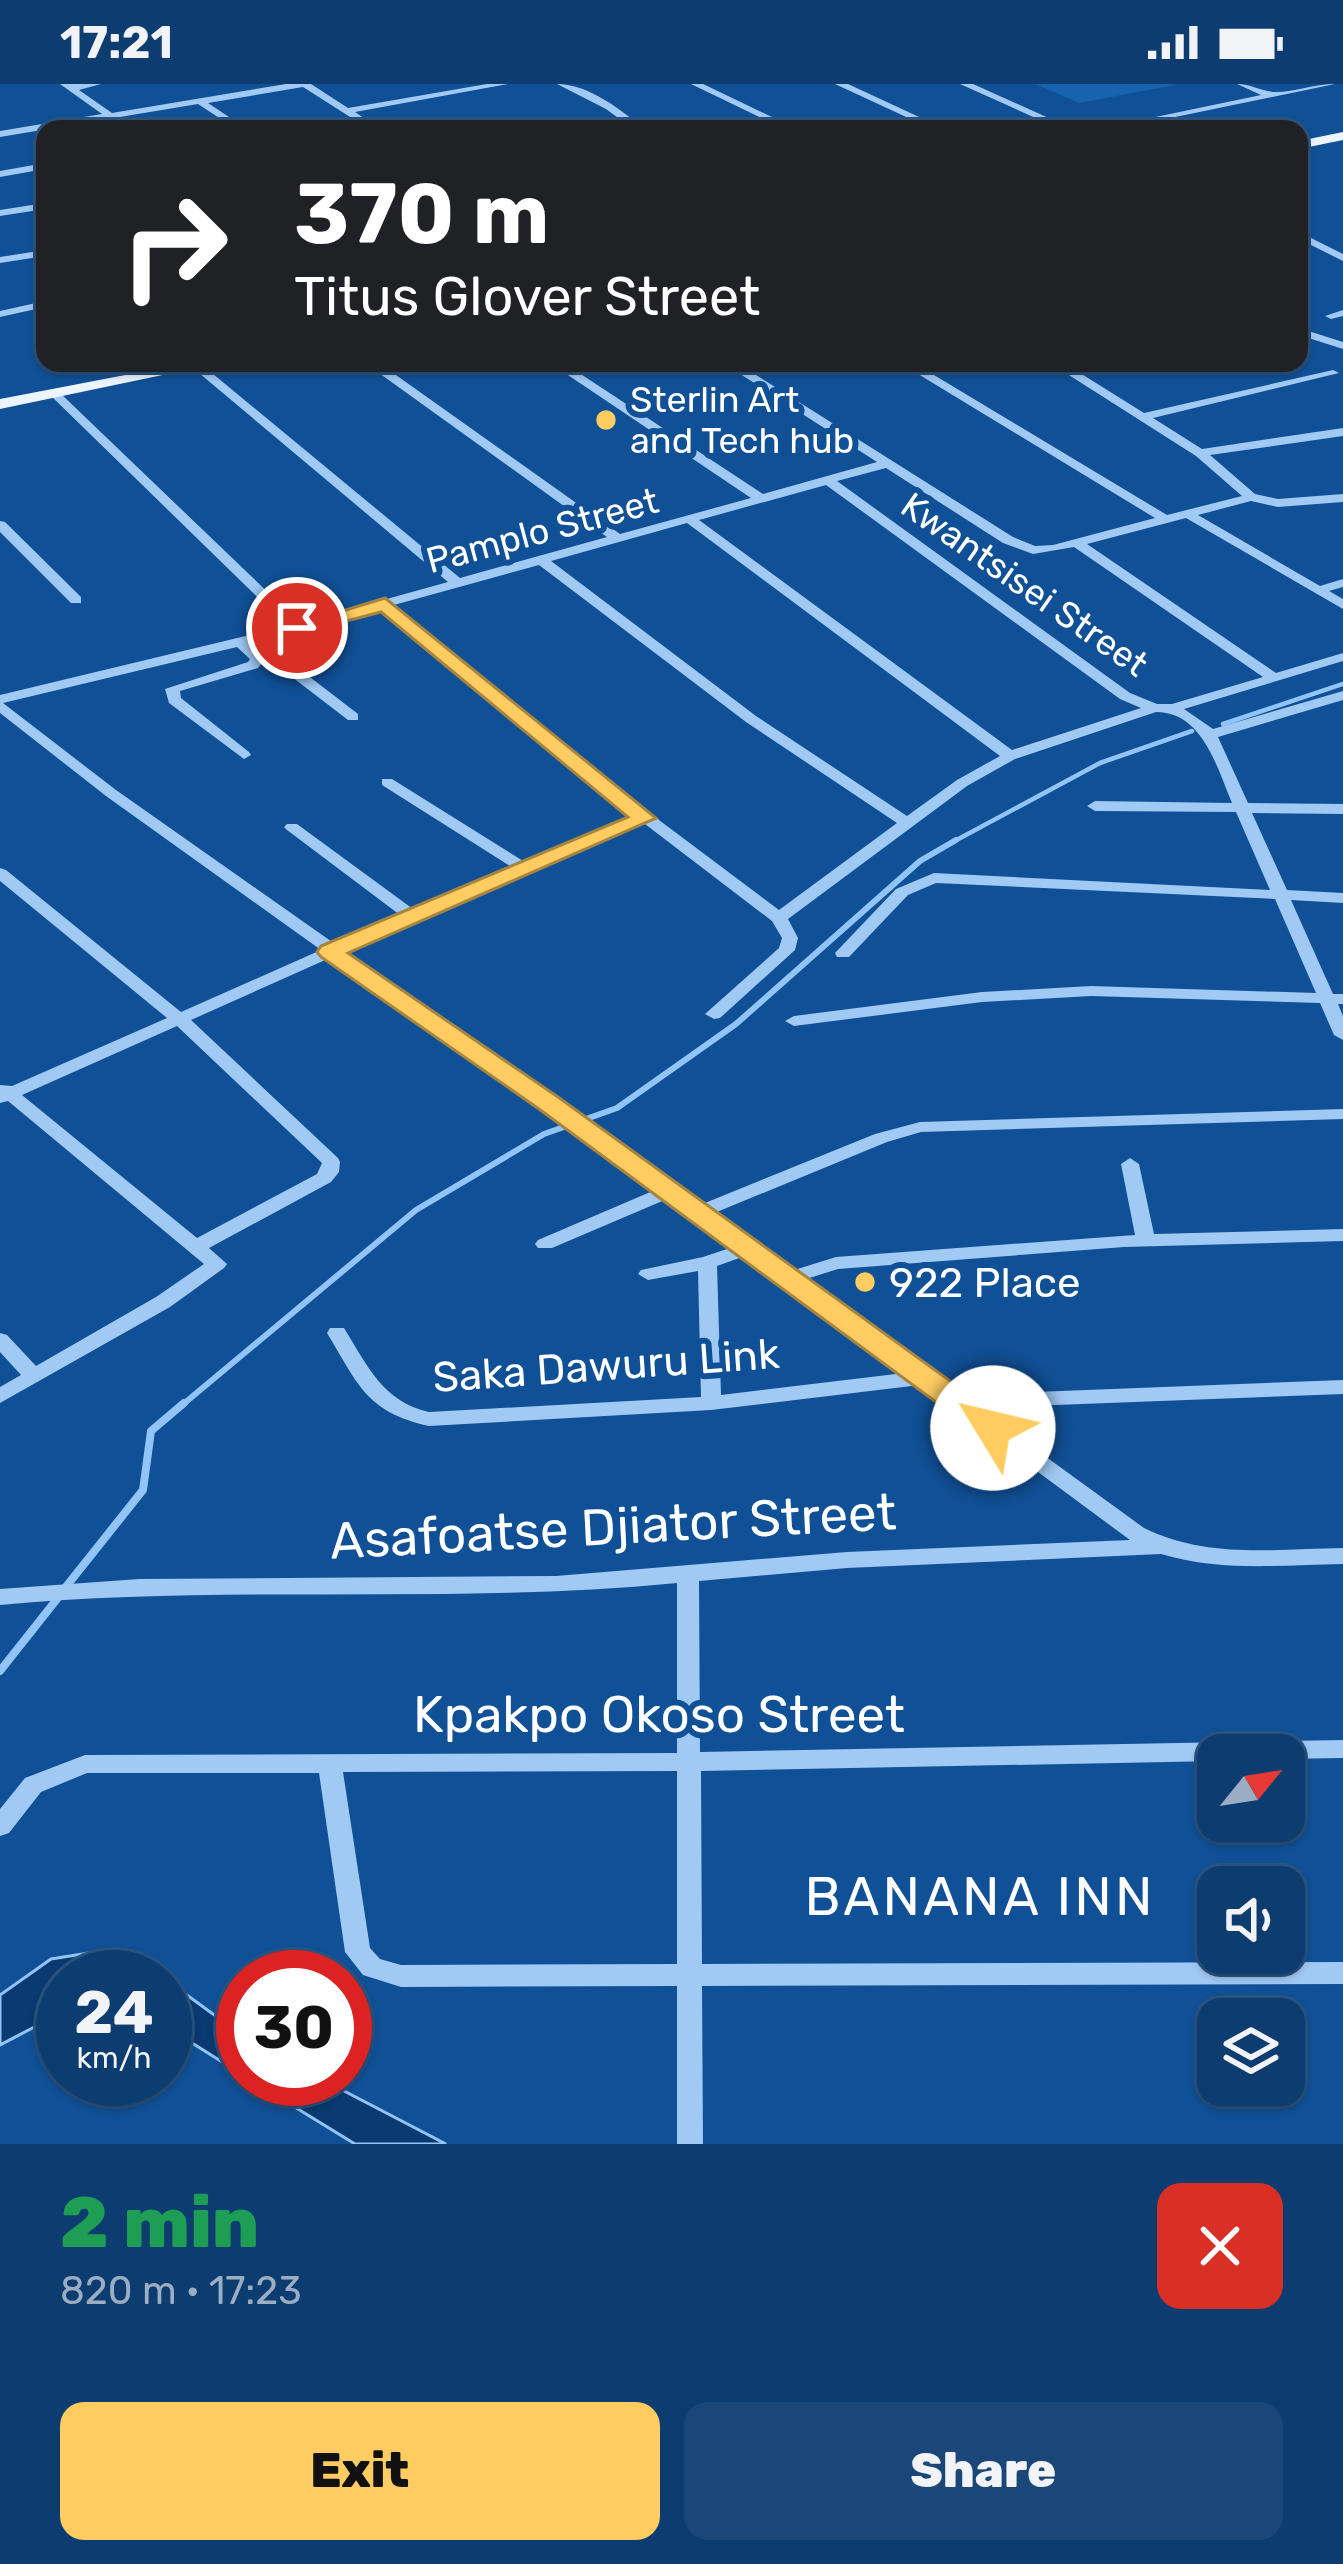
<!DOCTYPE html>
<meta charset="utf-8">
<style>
body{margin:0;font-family:Rubik,sans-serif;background:#1a4778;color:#f1f3f6;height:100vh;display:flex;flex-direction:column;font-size:45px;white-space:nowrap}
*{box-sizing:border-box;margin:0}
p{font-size:39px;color:#9aadc3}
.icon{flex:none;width:66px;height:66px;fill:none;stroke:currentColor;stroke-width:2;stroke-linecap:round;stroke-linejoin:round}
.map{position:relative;height:2060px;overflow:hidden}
.panel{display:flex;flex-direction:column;background:#0c3c70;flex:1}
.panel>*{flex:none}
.top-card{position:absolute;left:36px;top:36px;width:1272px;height:252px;border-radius:24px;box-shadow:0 3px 9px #0004,0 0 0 3px #2c5683;background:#202124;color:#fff;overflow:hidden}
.needle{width:78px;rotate:60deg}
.tools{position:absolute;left:1197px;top:1650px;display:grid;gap:24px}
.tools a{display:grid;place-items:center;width:108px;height:108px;border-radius:24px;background:#0c3c70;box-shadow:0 3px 9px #0004,0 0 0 3px #2c5683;font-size:60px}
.speed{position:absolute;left:36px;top:1866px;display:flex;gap:24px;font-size:60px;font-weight:700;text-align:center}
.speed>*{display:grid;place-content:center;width:156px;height:156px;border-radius:50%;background:#0c3c70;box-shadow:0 3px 9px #0004,0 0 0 3px #2c5683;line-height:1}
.speed small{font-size:30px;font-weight:400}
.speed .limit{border:18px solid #d22;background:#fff;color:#111}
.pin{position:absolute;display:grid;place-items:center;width:102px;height:102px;color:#fff;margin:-51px;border:6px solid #fff;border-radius:50%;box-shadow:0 3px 12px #0007}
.me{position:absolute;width:132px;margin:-66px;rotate:306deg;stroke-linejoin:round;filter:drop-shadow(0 0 9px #0008)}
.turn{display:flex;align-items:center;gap:42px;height:252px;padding:0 60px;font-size:54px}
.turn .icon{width:156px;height:156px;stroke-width:2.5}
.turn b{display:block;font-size:84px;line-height:102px}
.round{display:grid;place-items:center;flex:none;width:126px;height:126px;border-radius:24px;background:#1a4778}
.headline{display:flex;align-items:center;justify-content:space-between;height:204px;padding:0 60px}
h1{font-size:72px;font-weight:800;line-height:90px;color:#1e9e55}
.cta{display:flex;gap:24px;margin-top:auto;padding:24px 60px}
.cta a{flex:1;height:138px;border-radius:24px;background:#ffcc62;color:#111;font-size:48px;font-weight:800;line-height:138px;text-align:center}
.cta a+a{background:#1a4778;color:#f1f3f6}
.status{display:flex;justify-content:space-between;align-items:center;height:84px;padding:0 60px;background:#0c3c70;direction:ltr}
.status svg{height:33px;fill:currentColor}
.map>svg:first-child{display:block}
.green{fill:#1863b0}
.water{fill:#0a3a71;stroke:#91c4f7;stroke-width:3}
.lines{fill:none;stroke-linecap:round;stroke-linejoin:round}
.stream-far2{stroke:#91c4f7;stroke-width:4.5}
.stream-far1{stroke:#91c4f7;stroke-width:6}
.stream{stroke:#91c4f7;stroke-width:8}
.minor{fill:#a0c9f4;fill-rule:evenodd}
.major{fill:#ecf4ff;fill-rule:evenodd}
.route{fill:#ffcc62;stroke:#a68540;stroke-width:3}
.poi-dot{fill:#ffcc62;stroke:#105096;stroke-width:4.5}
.labels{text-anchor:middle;stroke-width:12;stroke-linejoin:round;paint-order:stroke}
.far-poi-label{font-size:36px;fill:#fff;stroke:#105096;text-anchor:start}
.far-street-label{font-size:36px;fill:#fff;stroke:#105096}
.poi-label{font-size:42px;fill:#fff;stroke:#105096;text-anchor:start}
.street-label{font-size:42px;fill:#fff;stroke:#105096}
.near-street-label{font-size:51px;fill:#fff;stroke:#105096}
.near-neighbourhood-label{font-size:54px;letter-spacing:3px;fill:#fff;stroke:#105096}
</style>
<div class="status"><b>17:21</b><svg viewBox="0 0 49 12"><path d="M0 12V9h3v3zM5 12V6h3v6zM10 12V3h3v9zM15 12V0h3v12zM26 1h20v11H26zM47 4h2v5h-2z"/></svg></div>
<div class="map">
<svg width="1343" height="2060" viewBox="0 0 1343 2060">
<rect width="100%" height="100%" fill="#105096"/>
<path class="green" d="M 1035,0 L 1172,0 L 1175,1 L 1079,19 Z"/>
<path class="water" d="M 114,1865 L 162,1893 L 63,1893 L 63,1928 L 0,1961 L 0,1911 L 51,1875 Z
M 165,1895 L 243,1952 L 243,1991 L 165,1942 Z
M 249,1995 L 321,1995 L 446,2060 L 355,2060 Z"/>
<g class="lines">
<path class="stream-far2" d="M 1223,640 L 1343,600
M 951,759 L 1100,679 L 1192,647"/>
<path class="stream-far1" d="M 181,1322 L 416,1126 L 544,1050 L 617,1024 L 736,940 L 920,777 L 956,756"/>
<path class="stream" d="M 65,1504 L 143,1406 L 151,1347 L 184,1319
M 0,1587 L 57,1515"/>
<path class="minor" d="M 60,0 L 101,0 L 79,6 L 112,29 L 286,0 L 311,0 L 348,24 L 487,0 L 508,0 L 355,28 L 380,45 L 369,45 L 303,3 L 208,19 L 247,45 L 236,45 L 198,20 L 0,53 L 0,47 L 102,30 Z
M 557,0 C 588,0 622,26 644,45 L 633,45 L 606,25 Z
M 691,0 L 703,0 L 797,45 L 784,45 Z
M 835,0 L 848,0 L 945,45 L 932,45 Z
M 960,0 L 973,0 L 1073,45 L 1060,45 Z
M 1237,0 C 1251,0 1263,8 1276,8 C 1295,8 1314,0 1335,0 L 1117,45 L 1098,45 L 1261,11 Z
M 45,79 L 45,85 L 0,93 L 0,87 Z
M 45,119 L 45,125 L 0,132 L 0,126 Z
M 1299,148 L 1343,170 L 1343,177 L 1299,155 Z
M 45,166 L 45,172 L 0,179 L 0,173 Z
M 45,217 L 45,223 L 0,233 L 0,227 Z
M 1343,226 L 1343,232 L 1331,235 L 1325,232 Z
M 1299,244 L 1343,258 L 1343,265 L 1299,251 Z
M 365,279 L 379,279 L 620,450 L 751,414 L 550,279 L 564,279 L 763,410 L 877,378 L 723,279 L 737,279 L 1013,453 L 1035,462 L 1053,461 L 1155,434 L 900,279 L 914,279 L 1167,431 L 1242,412 L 1196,372 L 1050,279 L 1064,279 L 1144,329 L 1333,286 L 1339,289 L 1153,334 L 1202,365 L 1343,344 L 1343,352 L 1210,371 L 1255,410 L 1278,415 L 1343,410 L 1343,418 L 1278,423 L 1251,417 L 1198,431 L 1320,502 L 1343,495 L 1343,503 L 1329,507 L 1343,515 L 1343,525 L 1186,434 L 1087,460 L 1276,589 L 1343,569 L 1343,577 L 1184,625 L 1213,645 L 1343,607 L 1343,616 L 1218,653 L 1248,719 L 1343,720 L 1343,730 L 1252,729 L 1287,806 L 1343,809 L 1343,819 L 1291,816 L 1333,910 L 1343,910 L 1343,920 L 1338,920 L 1343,932 L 1343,956 L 1334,951 L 1320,919 L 1091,912 L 982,918 L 794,942 L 785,937 L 794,932 L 982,908 L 1091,902 L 1316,909 L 1275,815 L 936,799 L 908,811 L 849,873 L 837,873 L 835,869 L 896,805 L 934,789 L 1270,806 L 1236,728 L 1095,727 L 1087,722 L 1095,717 L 1232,719 C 1217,684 1203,628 1156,628 L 1015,675 L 967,702 L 788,835 L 798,854 L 795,866 L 720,934 L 714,935 L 705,930 L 779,864 L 782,854 L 772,837 L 645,740 L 528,786 L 345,867 L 700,1121 L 875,1050 L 920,1038 L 1343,1025 L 1343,1035 L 921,1048 L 887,1058 L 712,1130 L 791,1187 L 836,1173 L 1135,1151 L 1121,1080 L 1130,1074 L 1139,1080 L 1154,1150 L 1343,1145 L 1343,1157 L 1124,1163 L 838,1185 L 803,1196 L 961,1311 L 1343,1296 L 1343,1310 L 979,1324 L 1144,1444 C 1207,1475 1275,1465 1343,1464 L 1343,1480 C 1281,1481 1221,1488 1161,1470 L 847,1484 L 699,1497 L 700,1668 L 1343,1656 L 1343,1674 L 1284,1675 L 1284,1671 L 1218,1671 L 1218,1677 L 701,1687 L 702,1880 L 1343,1878 L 1343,1900 L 702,1902 L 703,2060 L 677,2060 L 677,1902 L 401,1903 L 363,1891 L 345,1868 L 319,1689 L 87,1689 L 41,1708 L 9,1749 L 0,1752 L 0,1725 L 25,1694 L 85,1671 L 677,1669 L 677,1499 C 452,1521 225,1500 0,1521 L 0,1505 L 139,1495 L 556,1492 L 847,1468 L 1130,1456 L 920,1301 L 711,1326 L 429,1342 C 366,1328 358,1300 327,1249 L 330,1244 L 344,1244 C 367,1281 383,1318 429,1328 L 701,1313 L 698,1187 L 648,1196 L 638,1190 L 641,1186 L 703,1173 L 733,1163 L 667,1115 L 552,1164 L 538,1164 L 535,1160 L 538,1156 L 655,1106 L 332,873 L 191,936 L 338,1074 L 340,1078 L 339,1088 L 331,1098 L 209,1164 L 227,1180 L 224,1184 L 170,1223 L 0,1319 L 0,1303 L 21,1291 L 0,1268 L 0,1249 L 7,1251 L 36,1282 L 156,1213 L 204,1180 L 8,1017 L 0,1019 L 0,1001 L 12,1002 L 167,934 L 0,797 L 0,784 L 6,786 L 181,928 L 321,866 L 106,712 L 0,629 L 0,611 L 287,542 L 49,310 L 59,308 L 300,539 L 448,498 L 193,284 L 193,280 L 201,280 L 460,494 L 607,453 ZM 886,384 L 1003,459 L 1033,470 L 1074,463 L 1263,593 L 1172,620 L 1157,620 L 1130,609 L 837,397 ZM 826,401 L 1120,615 L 1141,624 L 1012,666 L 699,436 ZM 687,439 L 1000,672 L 957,696 L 907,732 L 756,632 L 551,477 ZM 539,481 L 746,638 L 897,739 L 779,826 L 575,673 L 394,521 ZM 381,525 L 565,679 L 636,733 L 523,777 L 392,695 L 382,695 L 382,701 L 510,782 L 413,825 L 297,740 L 287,740 L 284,743 L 287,746 L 400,831 L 335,860 L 116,706 L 3,619 L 237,563 L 250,575 L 248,578 L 165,605 L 169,619 L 244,675 L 251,671 L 249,668 L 181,614 L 180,607 L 258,584 L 262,579 L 279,583 L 348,636 L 358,636 L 358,630 L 289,577 L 263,571 L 250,559 ZM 177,942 L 322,1079 L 317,1090 L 197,1154 L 22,1011 ZM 745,1172 L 904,1289 L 721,1311 L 717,1182 ZM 677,1687 L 677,1880 L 401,1881 L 380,1875 L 370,1864 L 343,1688 Z
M 0,437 L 5,438 L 81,513 L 81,519 L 71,519 L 0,448 Z"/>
<path class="major" d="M 1343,48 L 1343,56 L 1299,65 L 1299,57 Z
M 188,279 L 220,279 L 0,325 L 0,315 Z"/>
</g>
<path class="route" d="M 385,514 L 656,734 L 348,869 L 558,1013 L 1004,1336 L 1009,1344 L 1004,1352 L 982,1352 L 539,1025 L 321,873 L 317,868 L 321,862 L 628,733 L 381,528 L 297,550 L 287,544 Z"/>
<g class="poi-dot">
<circle cx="606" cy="336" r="12"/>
<circle cx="865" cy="1198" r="12"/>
</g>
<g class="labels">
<g class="far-poi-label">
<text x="630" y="328">Sterlin Art<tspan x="630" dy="41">and Tech hub</tspan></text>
</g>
<g class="far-street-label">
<text transform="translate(542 446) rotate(-15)" y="13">Pamplo Street</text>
<text transform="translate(1025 500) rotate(35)" y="13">Kwantsisei Street</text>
</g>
<g class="poi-label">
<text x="889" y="1213">922 Place</text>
</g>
<g class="street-label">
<text transform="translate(606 1281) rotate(-4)" y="15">Saka Dawuru Link</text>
</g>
<g class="near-street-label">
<text transform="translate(613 1442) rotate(-3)" y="18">Asafoatse Djiator Street</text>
<text x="659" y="1648">Kpakpo Okoso Street</text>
</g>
<g class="near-neighbourhood-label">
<text x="980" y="1831">BANANA INN</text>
</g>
</g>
</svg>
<div class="tools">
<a><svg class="needle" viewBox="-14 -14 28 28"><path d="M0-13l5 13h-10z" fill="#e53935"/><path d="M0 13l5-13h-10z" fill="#9aadc3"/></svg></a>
<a><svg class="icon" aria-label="sound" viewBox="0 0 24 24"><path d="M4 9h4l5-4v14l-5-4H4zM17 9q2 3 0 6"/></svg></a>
<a><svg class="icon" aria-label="layers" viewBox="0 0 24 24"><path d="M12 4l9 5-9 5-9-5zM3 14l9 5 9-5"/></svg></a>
</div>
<div class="speed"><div>24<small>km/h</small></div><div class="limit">30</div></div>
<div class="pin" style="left:297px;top:544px;background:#d93025"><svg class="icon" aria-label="arrive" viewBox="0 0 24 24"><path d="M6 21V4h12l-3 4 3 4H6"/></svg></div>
<svg class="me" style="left:993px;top:1344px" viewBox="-20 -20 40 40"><circle r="19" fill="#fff"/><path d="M0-13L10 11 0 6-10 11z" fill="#ffcc62"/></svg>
<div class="top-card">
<div class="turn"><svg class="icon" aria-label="right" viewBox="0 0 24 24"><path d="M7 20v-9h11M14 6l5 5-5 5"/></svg><div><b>370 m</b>Titus Glover Street</div></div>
</div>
</div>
<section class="panel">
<div class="headline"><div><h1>2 min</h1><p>820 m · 17:23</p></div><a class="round" style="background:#d93025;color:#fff"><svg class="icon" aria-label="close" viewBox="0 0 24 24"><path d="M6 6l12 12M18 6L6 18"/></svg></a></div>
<div class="cta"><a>Exit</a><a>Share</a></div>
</section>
